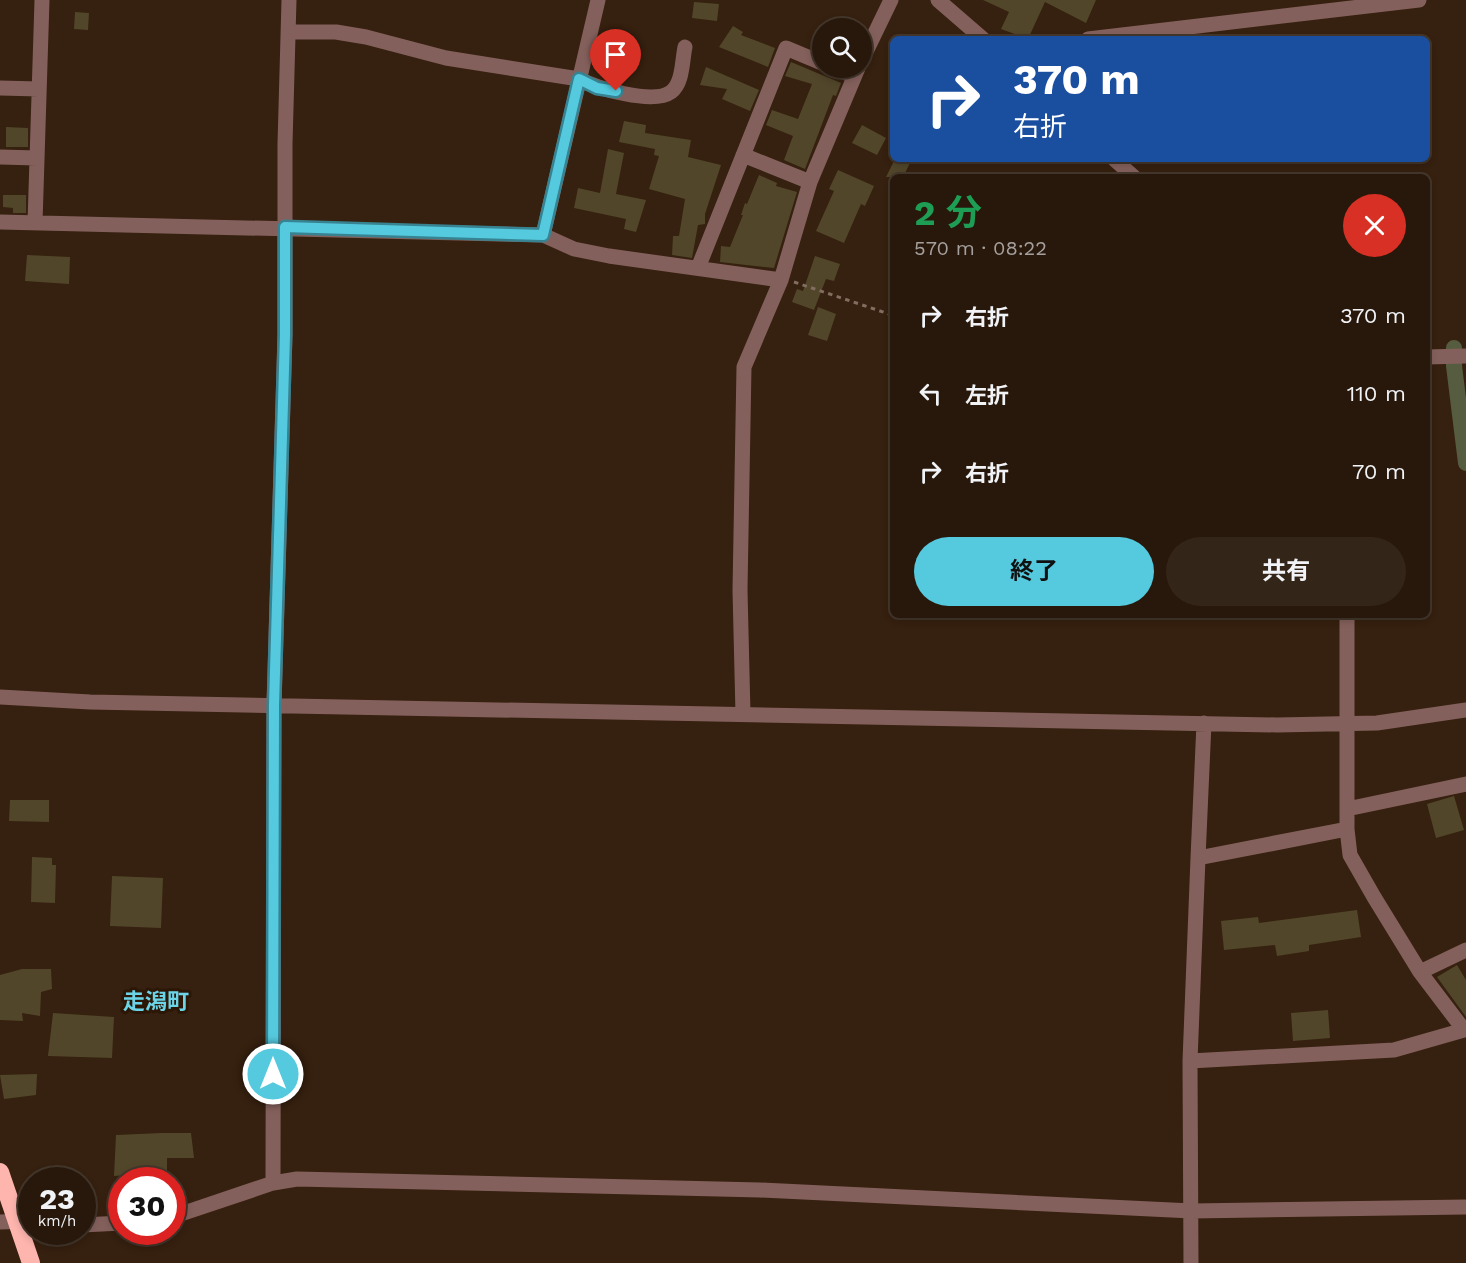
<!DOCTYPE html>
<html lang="ja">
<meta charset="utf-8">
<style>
body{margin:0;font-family:"Work Sans","Noto Sans JP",sans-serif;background:#342519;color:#f1f3f6;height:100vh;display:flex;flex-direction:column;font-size:22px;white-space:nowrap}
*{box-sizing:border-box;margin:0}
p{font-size:20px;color:#a5a09d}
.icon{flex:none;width:33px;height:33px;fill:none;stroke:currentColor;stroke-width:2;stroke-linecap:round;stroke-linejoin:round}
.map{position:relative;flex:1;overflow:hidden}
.side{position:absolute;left:890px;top:174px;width:540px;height:444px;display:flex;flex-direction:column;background:#28180b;border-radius:9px;box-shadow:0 3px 9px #0003,0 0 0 2px #44372c}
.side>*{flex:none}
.top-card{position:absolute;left:890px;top:36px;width:540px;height:126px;border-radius:9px;box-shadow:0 3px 9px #0003,0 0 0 2px #44372c;background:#1a4fa0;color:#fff;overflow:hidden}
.tools{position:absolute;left:812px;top:18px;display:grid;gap:12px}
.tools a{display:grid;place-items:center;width:60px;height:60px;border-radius:50%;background:#28180b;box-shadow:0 3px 9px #0003,0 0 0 2px #44372c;font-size:30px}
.speed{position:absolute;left:18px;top:1167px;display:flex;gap:12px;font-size:30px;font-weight:700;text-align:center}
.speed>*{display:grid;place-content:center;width:78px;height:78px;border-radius:50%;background:#28180b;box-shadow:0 3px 9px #0003,0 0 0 2px #44372c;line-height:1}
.speed small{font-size:15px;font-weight:400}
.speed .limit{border:9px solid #d22;background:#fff;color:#111}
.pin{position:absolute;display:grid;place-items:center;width:51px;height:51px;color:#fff;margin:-62px -26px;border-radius:50% 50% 50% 0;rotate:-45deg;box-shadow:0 0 6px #0007}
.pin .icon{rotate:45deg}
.me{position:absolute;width:66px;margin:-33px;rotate:0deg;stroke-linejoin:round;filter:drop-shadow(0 0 4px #0008)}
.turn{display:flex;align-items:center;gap:21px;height:126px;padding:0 24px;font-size:27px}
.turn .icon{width:78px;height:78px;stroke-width:2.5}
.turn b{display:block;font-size:42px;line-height:51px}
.round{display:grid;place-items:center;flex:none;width:63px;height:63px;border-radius:32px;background:#342519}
.headline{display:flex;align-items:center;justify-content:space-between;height:102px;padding:0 24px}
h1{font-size:36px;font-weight:700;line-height:45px;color:#1e9e55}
.cta{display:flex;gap:12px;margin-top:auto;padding:12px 24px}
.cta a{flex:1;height:69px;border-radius:36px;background:#55cadf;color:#111;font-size:24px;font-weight:700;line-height:69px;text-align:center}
.cta a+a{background:#342519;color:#f1f3f6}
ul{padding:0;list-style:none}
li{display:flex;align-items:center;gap:18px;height:78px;padding:0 24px}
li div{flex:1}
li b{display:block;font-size:22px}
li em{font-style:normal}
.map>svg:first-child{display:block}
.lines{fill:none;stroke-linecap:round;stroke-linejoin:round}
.canal{stroke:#565c3f;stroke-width:16}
.building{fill:#51462a}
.path{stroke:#826e60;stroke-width:3;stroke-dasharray:4.5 4.5;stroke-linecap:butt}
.minor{stroke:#84605c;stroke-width:15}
.highway{stroke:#fdb5ae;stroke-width:18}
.route-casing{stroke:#378391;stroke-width:15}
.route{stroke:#55cadf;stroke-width:10}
.labels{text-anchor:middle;stroke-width:6;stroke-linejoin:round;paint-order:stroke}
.quarter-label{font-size:22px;font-weight:bold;fill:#6bd4e7;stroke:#2c1606}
</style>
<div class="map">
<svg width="1466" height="1263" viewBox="0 0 1466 1263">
<rect width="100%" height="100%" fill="#36200f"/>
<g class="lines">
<path class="canal" d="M 1454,348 L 1454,366 L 1466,463"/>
</g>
<path class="building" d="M 983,0 L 1096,0 L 1086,23 L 1045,2 L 1028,39 L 1001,29 L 1009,12 Z
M 694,2 L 719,4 L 717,21 L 692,18 Z
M 75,12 L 89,13 L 88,30 L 74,29 Z
M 733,26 L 743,32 L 741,35 L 775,48 L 768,67 L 719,47 Z
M 609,49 L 639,55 L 636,71 L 606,66 Z
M 791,62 L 841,83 L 836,96 L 833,95 L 805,169 L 784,160 L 793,136 L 766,125 L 772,110 L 798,119 L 812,84 L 785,76 Z
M 706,67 L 759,90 L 750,111 L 722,99 L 727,89 L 700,85 Z
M 624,121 L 646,125 L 645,133 L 691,140 L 688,157 L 721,165 L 705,214 L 705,224 L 698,225 L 692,258 L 672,255 L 673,236 L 679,236 L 685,199 L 649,189 L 659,156 L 654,155 L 655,149 L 619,142 Z
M 862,125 L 886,138 L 877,155 L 852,143 Z
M 6,127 L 28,128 L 28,147 L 6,147 Z
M 608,149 L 624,153 L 616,194 L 646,200 L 636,232 L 624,229 L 626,219 L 574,208 L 578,188 L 600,193 Z
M 895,159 L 912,159 L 903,177 L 886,177 Z
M 838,170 L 874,186 L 865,206 L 861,204 L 844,243 L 816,231 L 834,191 L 829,189 Z
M 759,175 L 777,183 L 776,186 L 797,192 L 774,268 L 720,262 L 721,246 L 730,247 L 743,215 L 741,215 L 745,203 L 747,204 Z
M 3,195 L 26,195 L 26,213 L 13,213 L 13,208 L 3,207 Z
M 27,255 L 70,257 L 69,284 L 25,281 Z
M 815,256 L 840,264 L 834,281 L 826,279 L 814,310 L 792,302 L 797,289 L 803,291 Z
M 818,307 L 836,314 L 827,341 L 808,335 Z
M 1454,796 L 1464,830 L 1436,838 L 1427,804 Z
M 10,800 L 49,800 L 49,822 L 9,821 Z
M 32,857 L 52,858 L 52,865 L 56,865 L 55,903 L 31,902 Z
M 112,876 L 163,878 L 161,928 L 110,926 Z
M 1357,910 L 1361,937 L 1309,945 L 1309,951 L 1277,956 L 1275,945 L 1224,950 L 1221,921 L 1258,917 L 1259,923 Z
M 1457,965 L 1466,980 L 1466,1017 L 1437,977 Z
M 22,969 L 51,969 L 52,989 L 41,992 L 40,1016 L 22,1013 L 23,1021 L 0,1020 L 0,975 Z
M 1328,1010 L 1330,1038 L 1293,1041 L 1291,1013 Z
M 53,1013 L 114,1017 L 112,1058 L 48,1056 Z
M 37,1074 L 36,1095 L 4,1099 L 0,1075 Z
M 162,1133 L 191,1133 L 194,1158 L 167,1158 L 167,1172 L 114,1176 L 116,1135 Z"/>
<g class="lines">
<path class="path" d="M 794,282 L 892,315"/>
<path class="minor" d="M 938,0 L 983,39
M 289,32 L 336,32 L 366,37 L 446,58 L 579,79 C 596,88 653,105 671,92 C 683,83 682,61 685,47
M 1088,39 L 1419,0
M 861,62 L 891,0
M 833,68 L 854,76
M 0,88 L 39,89
M 743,155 L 810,182
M 0,157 L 37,158
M 1114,159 L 1134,177
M 0,222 L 543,235 L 574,249 L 609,256 L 781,280
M 35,223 L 42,0
M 543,235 L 598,0
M 698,268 L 786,48 L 822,63
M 1426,357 L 1466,356
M 0,697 L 90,702 L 1277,725 L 1377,723 L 1466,710
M 743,714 L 740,590 L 744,367 L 781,280 L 810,182 L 858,68
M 1347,809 L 1466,784
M 1198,858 L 1204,723
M 1420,972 L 1466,950
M 1190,1061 L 1394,1050 L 1464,1030 L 1420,972 L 1374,897 L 1350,855 L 1347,829
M 273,1183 L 274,705 L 285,335 L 285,144 L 289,0
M 172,1217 L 273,1183 L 297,1179 L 760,1190 L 1192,1211 L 1466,1207
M 0,1222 L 32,1221
M 82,1225 L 122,1223
M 1191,1263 L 1190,1061 L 1198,858 L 1347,829 L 1347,615"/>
<path class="highway" d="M 0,1172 L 31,1263"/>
</g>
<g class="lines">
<g class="route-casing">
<path id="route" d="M 273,1074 L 274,705 L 285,335 L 285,227 L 543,235 L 579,79 L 597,88 L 616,91"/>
</g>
<use href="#route" class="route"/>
</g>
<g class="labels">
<g class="quarter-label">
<text x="156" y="1009">走潟町</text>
</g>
</g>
</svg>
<div class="tools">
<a><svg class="icon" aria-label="search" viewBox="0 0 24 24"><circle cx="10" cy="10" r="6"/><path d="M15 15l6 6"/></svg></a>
</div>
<div class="speed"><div>23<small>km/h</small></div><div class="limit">30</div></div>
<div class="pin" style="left:616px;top:91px;background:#d93025"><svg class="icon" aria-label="arrive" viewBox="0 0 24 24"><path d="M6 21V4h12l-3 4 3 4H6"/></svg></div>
<svg class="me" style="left:273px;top:1074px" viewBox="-20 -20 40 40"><circle r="17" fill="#55cadf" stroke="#fff" stroke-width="3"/><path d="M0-11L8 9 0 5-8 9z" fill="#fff"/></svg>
<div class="top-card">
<div class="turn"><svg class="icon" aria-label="right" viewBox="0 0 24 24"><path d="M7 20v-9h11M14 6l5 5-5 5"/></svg><div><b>370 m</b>右折</div></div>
</div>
<section class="side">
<div class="headline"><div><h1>2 分</h1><p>570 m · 08:22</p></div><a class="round" style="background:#d93025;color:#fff"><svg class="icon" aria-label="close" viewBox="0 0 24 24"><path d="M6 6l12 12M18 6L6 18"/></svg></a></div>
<ul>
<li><svg class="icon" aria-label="right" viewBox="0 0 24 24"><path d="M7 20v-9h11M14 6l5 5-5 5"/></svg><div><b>右折</b></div><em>370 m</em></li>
<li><svg class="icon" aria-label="left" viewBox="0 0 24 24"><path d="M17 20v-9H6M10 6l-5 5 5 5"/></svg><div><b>左折</b></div><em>110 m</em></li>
<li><svg class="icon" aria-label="right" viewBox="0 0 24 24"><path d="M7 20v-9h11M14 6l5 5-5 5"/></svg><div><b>右折</b></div><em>70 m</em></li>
</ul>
<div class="cta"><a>終了</a><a>共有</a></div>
</section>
</div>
